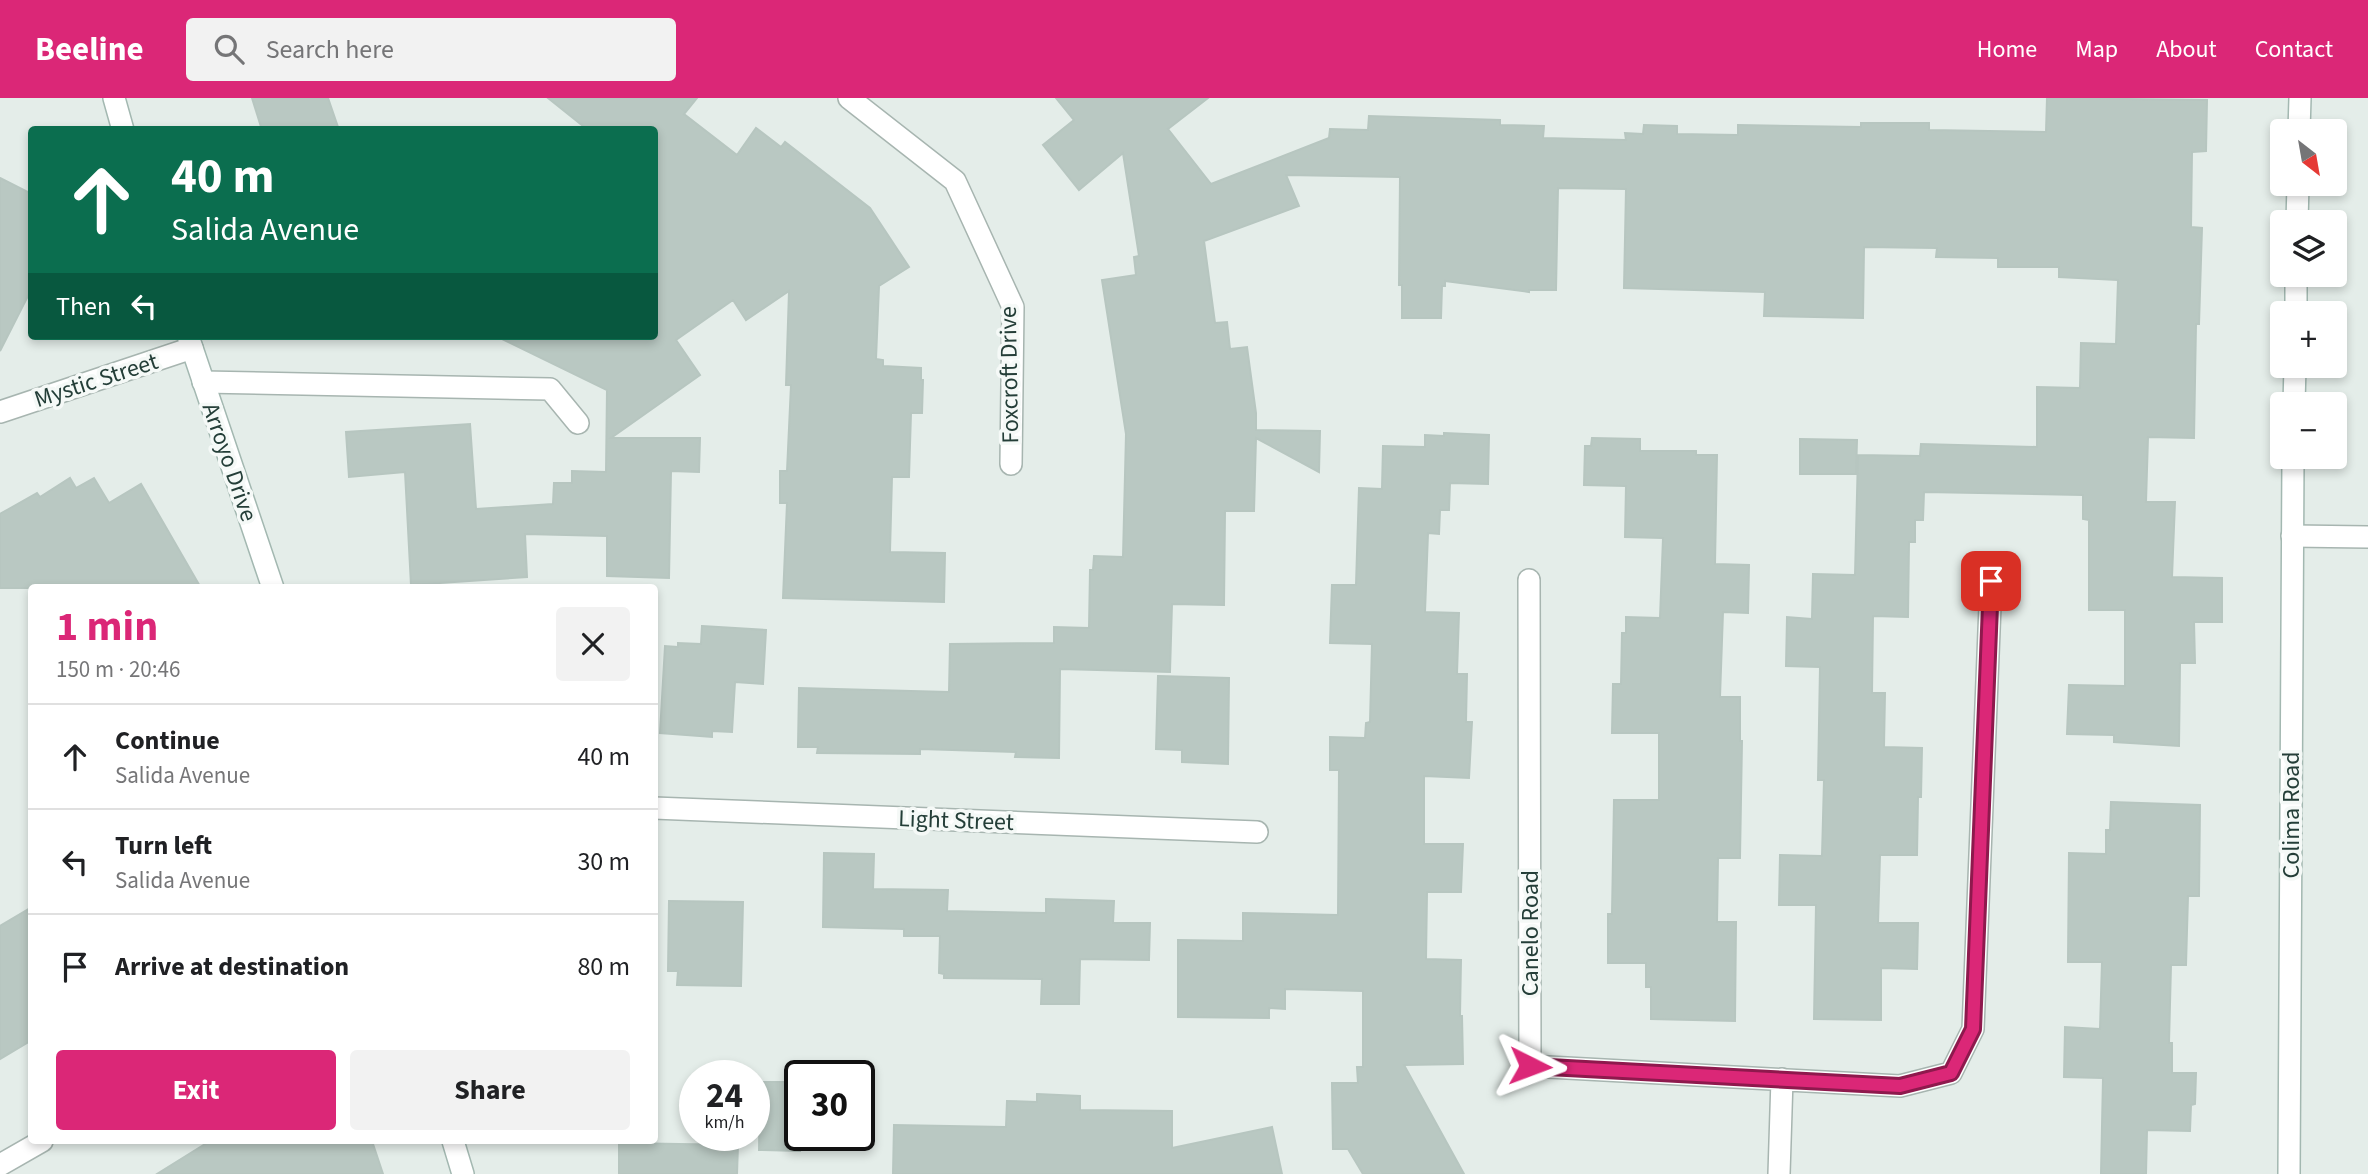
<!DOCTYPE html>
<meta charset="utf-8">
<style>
body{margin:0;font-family:"Source Sans 3",sans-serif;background:#f2f2f2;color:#202124;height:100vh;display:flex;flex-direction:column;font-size:26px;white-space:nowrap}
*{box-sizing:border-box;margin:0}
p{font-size:23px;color:#757577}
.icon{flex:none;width:38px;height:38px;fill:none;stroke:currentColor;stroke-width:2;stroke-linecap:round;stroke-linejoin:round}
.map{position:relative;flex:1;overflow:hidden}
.drawer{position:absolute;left:28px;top:486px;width:630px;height:560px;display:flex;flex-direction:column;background:#fff;border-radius:7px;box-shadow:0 4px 10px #0003}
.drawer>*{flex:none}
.banner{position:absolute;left:28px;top:28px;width:630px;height:214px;border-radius:7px;box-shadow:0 4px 10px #0003;background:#0b6e4f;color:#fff;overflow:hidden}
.needle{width:46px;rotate:149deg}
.tools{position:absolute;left:2270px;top:21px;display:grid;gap:14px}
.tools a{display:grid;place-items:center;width:77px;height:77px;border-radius:7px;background:#fff;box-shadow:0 4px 10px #0003;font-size:35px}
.speed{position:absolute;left:679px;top:962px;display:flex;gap:14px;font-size:35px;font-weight:700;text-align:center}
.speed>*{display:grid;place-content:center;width:91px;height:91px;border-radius:50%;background:#fff;box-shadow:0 4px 10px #0003;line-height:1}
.speed small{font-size:18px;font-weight:400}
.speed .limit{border:4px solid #111;border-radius:10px;background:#fff;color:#111}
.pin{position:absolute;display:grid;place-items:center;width:60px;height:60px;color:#fff;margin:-30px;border-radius:14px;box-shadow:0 4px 10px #0006}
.me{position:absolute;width:77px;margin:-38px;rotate:93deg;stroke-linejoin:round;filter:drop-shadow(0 0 5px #0008)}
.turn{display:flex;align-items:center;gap:24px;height:147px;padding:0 28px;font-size:32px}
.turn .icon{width:91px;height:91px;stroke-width:2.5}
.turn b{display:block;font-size:49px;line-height:60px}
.then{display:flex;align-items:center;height:66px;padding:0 28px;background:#0003;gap:14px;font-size:26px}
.round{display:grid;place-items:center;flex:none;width:74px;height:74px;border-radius:7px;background:#f2f2f2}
.overview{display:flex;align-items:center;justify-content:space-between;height:119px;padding:0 28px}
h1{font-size:42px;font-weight:700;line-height:52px;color:#db2777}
.button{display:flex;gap:14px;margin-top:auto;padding:14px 28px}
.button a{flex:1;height:80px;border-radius:7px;background:#db2777;color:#fff;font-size:28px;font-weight:700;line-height:80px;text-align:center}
.button a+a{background:#f2f2f2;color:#202124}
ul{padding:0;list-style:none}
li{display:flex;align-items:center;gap:21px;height:105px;padding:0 28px;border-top:2px solid #e0e0e0}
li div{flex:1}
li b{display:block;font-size:26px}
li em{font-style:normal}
header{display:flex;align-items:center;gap:42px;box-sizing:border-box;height:98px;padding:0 35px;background:#db2777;color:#fff}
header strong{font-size:33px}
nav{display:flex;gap:38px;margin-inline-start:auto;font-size:24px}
.search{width:490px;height:63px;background:#f2f2f2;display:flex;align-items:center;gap:18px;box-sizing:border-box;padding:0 24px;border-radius:7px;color:#757577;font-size:26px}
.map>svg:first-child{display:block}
.building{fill:#b9c8c2;stroke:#b7c6c0;stroke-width:2}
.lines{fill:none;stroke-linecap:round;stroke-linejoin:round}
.lane-casing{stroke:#a7b5b0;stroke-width:24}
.street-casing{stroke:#a7b5b0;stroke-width:24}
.secondary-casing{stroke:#a3b8b1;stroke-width:24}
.lane{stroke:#fff;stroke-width:21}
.street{stroke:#fff;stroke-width:21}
.secondary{stroke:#fff;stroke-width:21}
.route-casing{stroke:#8e194d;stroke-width:18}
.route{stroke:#db2777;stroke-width:12}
.labels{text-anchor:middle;stroke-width:7;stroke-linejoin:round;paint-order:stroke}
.street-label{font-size:24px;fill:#243e38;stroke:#f5f9f7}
</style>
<header>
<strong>Beeline</strong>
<div class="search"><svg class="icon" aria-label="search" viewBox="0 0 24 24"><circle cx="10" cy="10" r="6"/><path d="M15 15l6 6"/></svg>Search here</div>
<nav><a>Home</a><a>Map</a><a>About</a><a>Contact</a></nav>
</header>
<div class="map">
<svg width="2368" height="1076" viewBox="0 0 2368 1076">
<rect width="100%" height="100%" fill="#e4ede9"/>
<path class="building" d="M 252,0 L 328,0 L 339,32 L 262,32 Z
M 548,0 L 697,0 L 684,16 L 737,57 L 756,30 L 781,49 L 785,44 L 870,110 L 909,169 L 879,188 L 876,261 L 883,262 L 883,268 L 921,270 L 921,282 L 923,282 L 922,315 L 911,315 L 909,379 L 892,379 L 890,454 L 945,455 L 944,504 L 783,500 L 787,405 L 780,405 L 780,373 L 787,373 L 791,287 L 786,287 L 789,193 L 746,222 L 733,202 L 676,242 L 700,277 L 611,340 L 700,340 L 699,374 L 671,373 L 669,480 L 607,478 L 607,438 L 525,436 L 527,479 L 411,487 L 405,374 L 349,379 L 346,334 L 470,326 L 476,411 L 553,406 L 554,385 L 572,385 L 572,373 L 606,374 L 607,292 L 496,238 L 654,238 L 654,32 L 588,32 Z
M 1056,0 L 1208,0 L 1168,31 L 1211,86 L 1329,40 L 1330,31 L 1368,32 L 1369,18 L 1500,22 L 1500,27 L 1544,28 L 1543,40 L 1626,42 L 1625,35 L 1643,36 L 1644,27 L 1677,28 L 1677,36 L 1738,37 L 1738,27 L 1861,29 L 1861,25 L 1929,25 L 1929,32 L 2046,34 L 2047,0 L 2207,2 L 2206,53 L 2192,54 L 2191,129 L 2202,130 L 2199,226 L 2196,226 L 2194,340 L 2148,339 L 2146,404 L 2175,404 L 2172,479 L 2222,480 L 2222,524 L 2194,524 L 2195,565 L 2180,565 L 2179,648 L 2114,644 L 2114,637 L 2067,636 L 2069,587 L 2125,588 L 2125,512 L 2089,512 L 2089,422 L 2083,421 L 2083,397 L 1924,394 L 1923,422 L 1915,422 L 1915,444 L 1909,444 L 1908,519 L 1873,518 L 1872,595 L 1885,595 L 1884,649 L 1922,650 L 1921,699 L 1918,699 L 1917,757 L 1880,757 L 1878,825 L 1918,825 L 1917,871 L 1881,870 L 1881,922 L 1814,921 L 1816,807 L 1779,807 L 1780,757 L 1822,758 L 1824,682 L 1818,682 L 1820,569 L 1786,568 L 1787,519 L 1812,521 L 1813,476 L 1855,477 L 1858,357 L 1920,358 L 1921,346 L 2037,349 L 2037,289 L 2080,290 L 2081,245 L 2116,246 L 2118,182 L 2059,179 L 2059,169 L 1998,169 L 1998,160 L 1936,159 L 1937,150 L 1864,149 L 1863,220 L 1764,218 L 1765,194 L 1624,190 L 1626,91 L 1558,90 L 1556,192 L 1529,192 L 1529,194 L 1445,183 L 1445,188 L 1442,188 L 1441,220 L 1402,220 L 1402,187 L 1399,187 L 1400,79 L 1286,77 L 1299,108 L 1204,143 L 1215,225 L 1227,224 L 1230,251 L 1247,249 L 1256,315 L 1256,332 L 1320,333 L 1319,374 L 1256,340 L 1254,413 L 1225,413 L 1224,507 L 1172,506 L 1170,574 L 1060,571 L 1059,660 L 1015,659 L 1016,654 L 920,651 L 920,656 L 817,655 L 818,649 L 798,649 L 799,590 L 949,594 L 950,546 L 1054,545 L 1054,529 L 1089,530 L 1090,472 L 1093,472 L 1094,458 L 1123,459 L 1126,336 L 1102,182 L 1136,177 L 1134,159 L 1139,158 L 1123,55 L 1079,92 L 1043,47 L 1074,22 Z
M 0,80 L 32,96 L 32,190 L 0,253 Z
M 1444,335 L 1489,337 L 1488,386 L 1450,385 L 1449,412 L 1440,412 L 1439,436 L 1428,435 L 1425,514 L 1459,515 L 1457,576 L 1467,576 L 1466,624 L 1472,624 L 1469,680 L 1424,678 L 1424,746 L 1463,746 L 1461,794 L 1427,794 L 1426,861 L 1461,862 L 1460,918 L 1462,918 L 1463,966 L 1404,967 L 1464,1076 L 1363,1076 L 1348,1051 L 1333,1051 L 1332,985 L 1358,985 L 1357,969 L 1363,969 L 1363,893 L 1285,891 L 1285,911 L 1269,910 L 1269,920 L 1178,919 L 1178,842 L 1243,843 L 1243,815 L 1338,817 L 1339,672 L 1330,672 L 1330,639 L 1365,640 L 1366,625 L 1370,624 L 1372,546 L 1330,545 L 1332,487 L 1356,487 L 1359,390 L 1382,391 L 1383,348 L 1425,349 L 1425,337 L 1444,338 Z
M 1592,340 L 1640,341 L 1640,353 L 1696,353 L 1696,357 L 1717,357 L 1715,466 L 1749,467 L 1748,515 L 1723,514 L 1720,599 L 1740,599 L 1740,643 L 1742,643 L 1740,760 L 1718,760 L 1717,824 L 1736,824 L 1735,923 L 1651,921 L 1651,889 L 1646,889 L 1646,865 L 1608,865 L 1608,816 L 1612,816 L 1614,702 L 1659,702 L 1659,635 L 1612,635 L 1613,586 L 1621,586 L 1622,535 L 1626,535 L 1626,519 L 1660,520 L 1663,440 L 1625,439 L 1626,388 L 1584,387 L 1585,348 L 1591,348 Z
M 1800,341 L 1857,342 L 1856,376 L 1800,376 Z
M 70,380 L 76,390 L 94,380 L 109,405 L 141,386 L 201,490 L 0,490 L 0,416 L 37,395 L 40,399 Z
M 702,528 L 766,532 L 763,586 L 735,584 L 732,634 L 712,633 L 712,639 L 660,635 L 665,548 L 678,549 L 678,545 L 701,546 Z
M 1158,578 L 1229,580 L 1228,666 L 1182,664 L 1182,652 L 1156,651 Z
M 2111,704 L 2200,707 L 2199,798 L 2188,798 L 2186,867 L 2171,867 L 2169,945 L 2172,945 L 2172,975 L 2196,975 L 2195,1006 L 2191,1007 L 2190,1033 L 2147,1032 L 2146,1076 L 2101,1076 L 2103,980 L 2064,979 L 2065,929 L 2100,931 L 2102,864 L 2068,864 L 2069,755 L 2106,756 L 2106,732 L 2110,732 Z
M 824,755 L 874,756 L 873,791 L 948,792 L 947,813 L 1046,815 L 1046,801 L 1114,803 L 1113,825 L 1150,825 L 1149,862 L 1080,861 L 1079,906 L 1041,906 L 1042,881 L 944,880 L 944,876 L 939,875 L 940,838 L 904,838 L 904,831 L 823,829 Z
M 669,803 L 743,804 L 741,888 L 677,887 L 678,873 L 668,873 Z
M 32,809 L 32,942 L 0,961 L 0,828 Z
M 760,984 L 800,984 L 800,1053 L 759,1052 Z
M 1037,996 L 1080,998 L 1080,1012 L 1172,1013 L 1172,1050 L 1272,1029 L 1282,1076 L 893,1076 L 894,1027 L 1006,1029 L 1007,1003 L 1037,1004 Z
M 210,1043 L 372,1043 L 383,1076 L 157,1076 Z
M 619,1045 L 738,1047 L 737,1076 L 619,1076 Z"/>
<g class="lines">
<g class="lane-casing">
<path id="lane" d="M 203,284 L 550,291 L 578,325"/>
</g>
<g class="street-casing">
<path id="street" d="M 849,0 L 955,83 L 1013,209 L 1011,366
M 0,314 L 192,250
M 2292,438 L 2368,439
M 1529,482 L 1530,968 L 1900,988 L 1951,975 L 1973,931 L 1991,483
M 654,710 L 1257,734
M 0,1067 L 42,1043
M 1779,1076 L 1782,981"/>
</g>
<g class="secondary-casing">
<path id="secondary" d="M 114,0 L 123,32
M 2299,33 L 2300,0
M 2297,124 L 2298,86
M 2296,215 L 2296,177
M 188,238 L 273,490
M 2294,306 L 2295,268
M 453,1043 L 463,1076
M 2289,1076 L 2293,359"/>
</g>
<use href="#lane" class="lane"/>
<use href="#street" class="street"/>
<use href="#secondary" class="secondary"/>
</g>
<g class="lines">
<g class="route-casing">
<path id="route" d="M 1530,968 L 1900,988 L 1951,975 L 1973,931 L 1991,483"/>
</g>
<use href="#route" class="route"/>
</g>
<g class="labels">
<g class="street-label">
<text transform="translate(1009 277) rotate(-91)" y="8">Foxcroft Drive</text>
<text transform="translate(96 282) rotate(-18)" y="8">Mystic Street</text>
<text transform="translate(230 364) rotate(71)" y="8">Arroyo Drive</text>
<text transform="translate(2291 717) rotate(-90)" y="8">Colima Road</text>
<text transform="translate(956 722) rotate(2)" y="8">Light Street</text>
<text transform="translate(1530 835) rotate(-90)" y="8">Canelo Road</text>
</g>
</g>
</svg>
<div class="tools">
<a><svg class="needle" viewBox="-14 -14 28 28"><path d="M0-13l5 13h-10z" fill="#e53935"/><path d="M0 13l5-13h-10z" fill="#757577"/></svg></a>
<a><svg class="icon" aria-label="layers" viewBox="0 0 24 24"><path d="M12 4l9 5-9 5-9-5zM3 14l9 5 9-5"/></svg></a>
<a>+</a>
<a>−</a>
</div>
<div class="speed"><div>24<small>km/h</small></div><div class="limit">30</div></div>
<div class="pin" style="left:1991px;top:483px;background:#d93025"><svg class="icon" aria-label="arrive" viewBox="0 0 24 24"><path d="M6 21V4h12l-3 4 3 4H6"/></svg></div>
<svg class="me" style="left:1530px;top:968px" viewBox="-20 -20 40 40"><path d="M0-17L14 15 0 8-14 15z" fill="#db2777" stroke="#fff" stroke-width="4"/></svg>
<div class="banner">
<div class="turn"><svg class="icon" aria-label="ahead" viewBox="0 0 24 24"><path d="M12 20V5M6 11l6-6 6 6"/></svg><div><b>40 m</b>Salida Avenue</div></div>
<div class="then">Then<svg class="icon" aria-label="left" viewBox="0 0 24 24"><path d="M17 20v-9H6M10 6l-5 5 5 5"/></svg></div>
</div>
<section class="drawer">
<div class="overview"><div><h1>1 min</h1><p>150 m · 20:46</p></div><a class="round"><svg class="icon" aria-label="close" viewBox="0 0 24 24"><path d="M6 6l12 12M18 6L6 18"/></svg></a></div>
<ul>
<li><svg class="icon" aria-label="ahead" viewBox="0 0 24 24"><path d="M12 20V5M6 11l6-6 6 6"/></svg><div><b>Continue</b><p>Salida Avenue</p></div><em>40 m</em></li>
<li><svg class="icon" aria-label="left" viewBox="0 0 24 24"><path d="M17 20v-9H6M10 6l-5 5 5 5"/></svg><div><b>Turn left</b><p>Salida Avenue</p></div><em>30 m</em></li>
<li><svg class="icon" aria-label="arrive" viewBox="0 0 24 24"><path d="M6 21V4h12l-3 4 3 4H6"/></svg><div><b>Arrive at destination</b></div><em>80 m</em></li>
</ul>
<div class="button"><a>Exit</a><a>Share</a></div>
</section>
</div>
